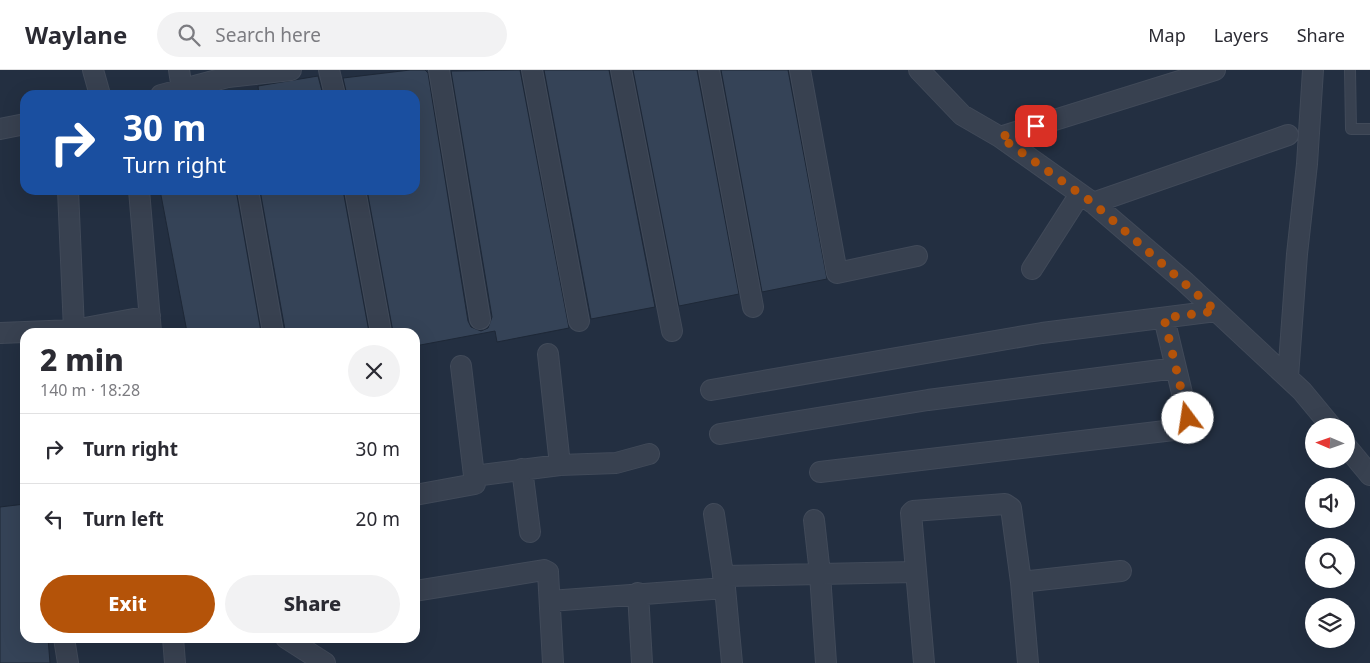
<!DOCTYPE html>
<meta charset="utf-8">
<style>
body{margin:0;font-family:"Noto Sans",sans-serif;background:#f2f2f3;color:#2b2b33;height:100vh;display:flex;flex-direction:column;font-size:19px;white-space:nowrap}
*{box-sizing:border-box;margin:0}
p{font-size:16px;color:#7c7c81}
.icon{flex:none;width:28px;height:28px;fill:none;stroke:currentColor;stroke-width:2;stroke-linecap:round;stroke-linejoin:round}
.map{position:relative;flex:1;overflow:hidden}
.panel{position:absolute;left:20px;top:258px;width:400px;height:315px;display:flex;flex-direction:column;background:#fff;border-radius:15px;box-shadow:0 5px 20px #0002}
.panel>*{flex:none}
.guide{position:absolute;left:20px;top:20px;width:400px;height:105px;border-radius:15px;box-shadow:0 5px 20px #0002;background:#1a4fa0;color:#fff;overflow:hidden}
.needle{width:32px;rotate:272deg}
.tools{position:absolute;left:1305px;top:348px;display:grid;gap:10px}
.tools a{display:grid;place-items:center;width:50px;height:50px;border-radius:50%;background:#fff;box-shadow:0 5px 20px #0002;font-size:25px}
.pin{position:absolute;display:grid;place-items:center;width:42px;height:42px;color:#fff;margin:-21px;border-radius:10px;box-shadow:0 2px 8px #0006}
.me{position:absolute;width:55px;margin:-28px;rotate:346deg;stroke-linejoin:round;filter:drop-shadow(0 0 4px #0008)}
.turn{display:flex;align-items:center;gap:18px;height:105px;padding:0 20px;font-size:22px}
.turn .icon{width:65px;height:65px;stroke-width:2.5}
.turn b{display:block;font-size:35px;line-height:42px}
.round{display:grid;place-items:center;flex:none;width:52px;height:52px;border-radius:26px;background:#f2f2f3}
.headline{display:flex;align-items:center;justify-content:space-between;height:85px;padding:0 20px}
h1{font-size:30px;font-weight:800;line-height:38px}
.action{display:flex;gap:10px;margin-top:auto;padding:10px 20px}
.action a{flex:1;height:58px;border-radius:30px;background:#b45309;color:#fff;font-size:20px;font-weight:800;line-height:58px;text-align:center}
.action a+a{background:#f2f2f3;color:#2b2b33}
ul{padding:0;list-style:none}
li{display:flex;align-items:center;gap:15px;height:70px;padding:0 20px;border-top:1px solid #e1e1e2}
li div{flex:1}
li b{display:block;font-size:19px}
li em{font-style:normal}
header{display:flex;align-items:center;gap:30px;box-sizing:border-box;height:70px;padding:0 25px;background:#fff;border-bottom:1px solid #e1e1e2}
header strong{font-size:24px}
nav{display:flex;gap:28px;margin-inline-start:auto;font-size:18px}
.search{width:350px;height:45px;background:#f2f2f3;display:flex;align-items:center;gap:12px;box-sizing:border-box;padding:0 18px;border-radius:28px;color:#7c7c81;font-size:19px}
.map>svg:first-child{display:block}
.building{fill:#354357;stroke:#1e2837}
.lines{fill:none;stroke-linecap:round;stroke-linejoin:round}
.lane-casing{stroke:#414a59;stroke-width:12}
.street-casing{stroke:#414a59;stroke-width:22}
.lane{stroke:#384150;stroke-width:10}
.street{stroke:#384150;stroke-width:20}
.route{stroke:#b45309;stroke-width:9;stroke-dasharray:0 16.2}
</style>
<header>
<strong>Waylane</strong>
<div class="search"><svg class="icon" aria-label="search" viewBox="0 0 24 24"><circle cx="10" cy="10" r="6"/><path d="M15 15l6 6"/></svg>Search here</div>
<nav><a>Map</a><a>Layers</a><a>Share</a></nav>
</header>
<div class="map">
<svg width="1370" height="593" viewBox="0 0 1370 593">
<rect width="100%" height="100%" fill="#232f41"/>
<path class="building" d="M 410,0 L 425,0 L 428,3 L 468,251 L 471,257 L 481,261 L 488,258 L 492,247 L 451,1 L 520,0 L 569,258 L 497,272 L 495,261 L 415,276 L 415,262 L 393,262 L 367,120 L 415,120 L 415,25 L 347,25 L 343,8 Z
M 544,0 L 609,0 L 655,237 L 591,249 Z
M 633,0 L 697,0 L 739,224 L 679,236 Z
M 721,0 L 788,0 L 827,209 L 762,222 Z
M 318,6 L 323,25 L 259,25 L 258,16 Z
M 160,120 L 236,120 L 261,262 L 187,262 Z
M 260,120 L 343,120 L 369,262 L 288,262 L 288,259 L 285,260 Z
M 25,434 L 25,568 L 48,568 L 50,593 L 0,593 L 0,437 Z"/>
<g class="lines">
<g class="lane-casing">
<path id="lane" d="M 1350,0 L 1351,59 L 1370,59"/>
</g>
<g class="street-casing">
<path id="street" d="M 93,0 L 100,25
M 179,0 L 182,19
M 329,0 L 335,25
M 439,0 L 480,249
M 532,0 L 579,251
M 621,0 L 672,261
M 709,0 L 753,237
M 800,0 L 837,203 L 917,186
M 919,0 L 962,45 L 1000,67 L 1093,133 L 1184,211 L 1302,321 L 1331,356
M 161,25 L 228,7 L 291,0
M 0,59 L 25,54
M 1000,67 L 1215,0
M 139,120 L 151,262
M 248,120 L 273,262
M 355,120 L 381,262
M 1093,133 L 1288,65
M 1032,199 L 1080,124
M 74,260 L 150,246
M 0,263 L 74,260 L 68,120
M 1288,307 L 1297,184 L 1307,94 L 1313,0
M 711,320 L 1042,263 L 1216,241
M 720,364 L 928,330 L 1176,298
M 1346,376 L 1370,405
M 560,395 L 616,393 L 649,384
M 522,399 L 530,462
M 820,402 L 1182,359 L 1188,348 L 1164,248
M 474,406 L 560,395 L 548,284
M 415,425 L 475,414 L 461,296
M 714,444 L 725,518
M 723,506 L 820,504 L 814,450
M 1021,512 L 1121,501
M 415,521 L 544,500 L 548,502 L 553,593
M 638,523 L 642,593
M 550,531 L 725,518 L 732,593
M 64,568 L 68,593
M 173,568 L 175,593
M 286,568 L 325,593
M 826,593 L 820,504 L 914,502
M 924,593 L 911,443 L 913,441 L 1005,434 L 1011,438 L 1021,512 L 1028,593"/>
</g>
<use href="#lane" class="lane"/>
<use href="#street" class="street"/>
</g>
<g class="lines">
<path class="route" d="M 1036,56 L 1000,67 L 1093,133 L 1216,241 L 1164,248 L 1188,348"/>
</g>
</svg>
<div class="tools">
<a><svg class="needle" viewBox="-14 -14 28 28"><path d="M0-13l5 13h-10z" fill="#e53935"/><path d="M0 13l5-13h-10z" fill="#7c7c81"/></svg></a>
<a><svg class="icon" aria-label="sound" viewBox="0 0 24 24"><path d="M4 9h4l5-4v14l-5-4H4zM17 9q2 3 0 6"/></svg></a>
<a><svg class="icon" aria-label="search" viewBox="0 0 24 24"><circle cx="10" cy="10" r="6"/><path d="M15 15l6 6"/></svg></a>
<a><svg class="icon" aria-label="layers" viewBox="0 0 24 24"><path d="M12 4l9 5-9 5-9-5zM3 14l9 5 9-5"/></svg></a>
</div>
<div class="pin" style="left:1036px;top:56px;background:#d93025"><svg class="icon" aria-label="arrive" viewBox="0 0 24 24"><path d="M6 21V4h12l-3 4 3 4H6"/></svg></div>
<svg class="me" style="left:1188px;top:348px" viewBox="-20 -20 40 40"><circle r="19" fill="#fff"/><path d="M0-13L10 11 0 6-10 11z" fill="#b45309"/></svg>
<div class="guide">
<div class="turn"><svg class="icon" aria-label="right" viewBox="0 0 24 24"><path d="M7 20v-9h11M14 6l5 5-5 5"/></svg><div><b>30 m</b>Turn right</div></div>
</div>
<section class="panel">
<div class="headline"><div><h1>2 min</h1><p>140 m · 18:28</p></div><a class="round"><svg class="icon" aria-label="close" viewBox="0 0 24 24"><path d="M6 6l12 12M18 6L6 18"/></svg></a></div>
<ul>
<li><svg class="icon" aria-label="right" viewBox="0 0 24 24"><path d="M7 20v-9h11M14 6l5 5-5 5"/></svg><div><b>Turn right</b></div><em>30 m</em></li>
<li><svg class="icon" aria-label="left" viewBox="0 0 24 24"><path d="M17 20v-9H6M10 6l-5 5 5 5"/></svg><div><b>Turn left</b></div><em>20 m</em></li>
</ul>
<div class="action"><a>Exit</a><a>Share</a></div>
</section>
</div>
